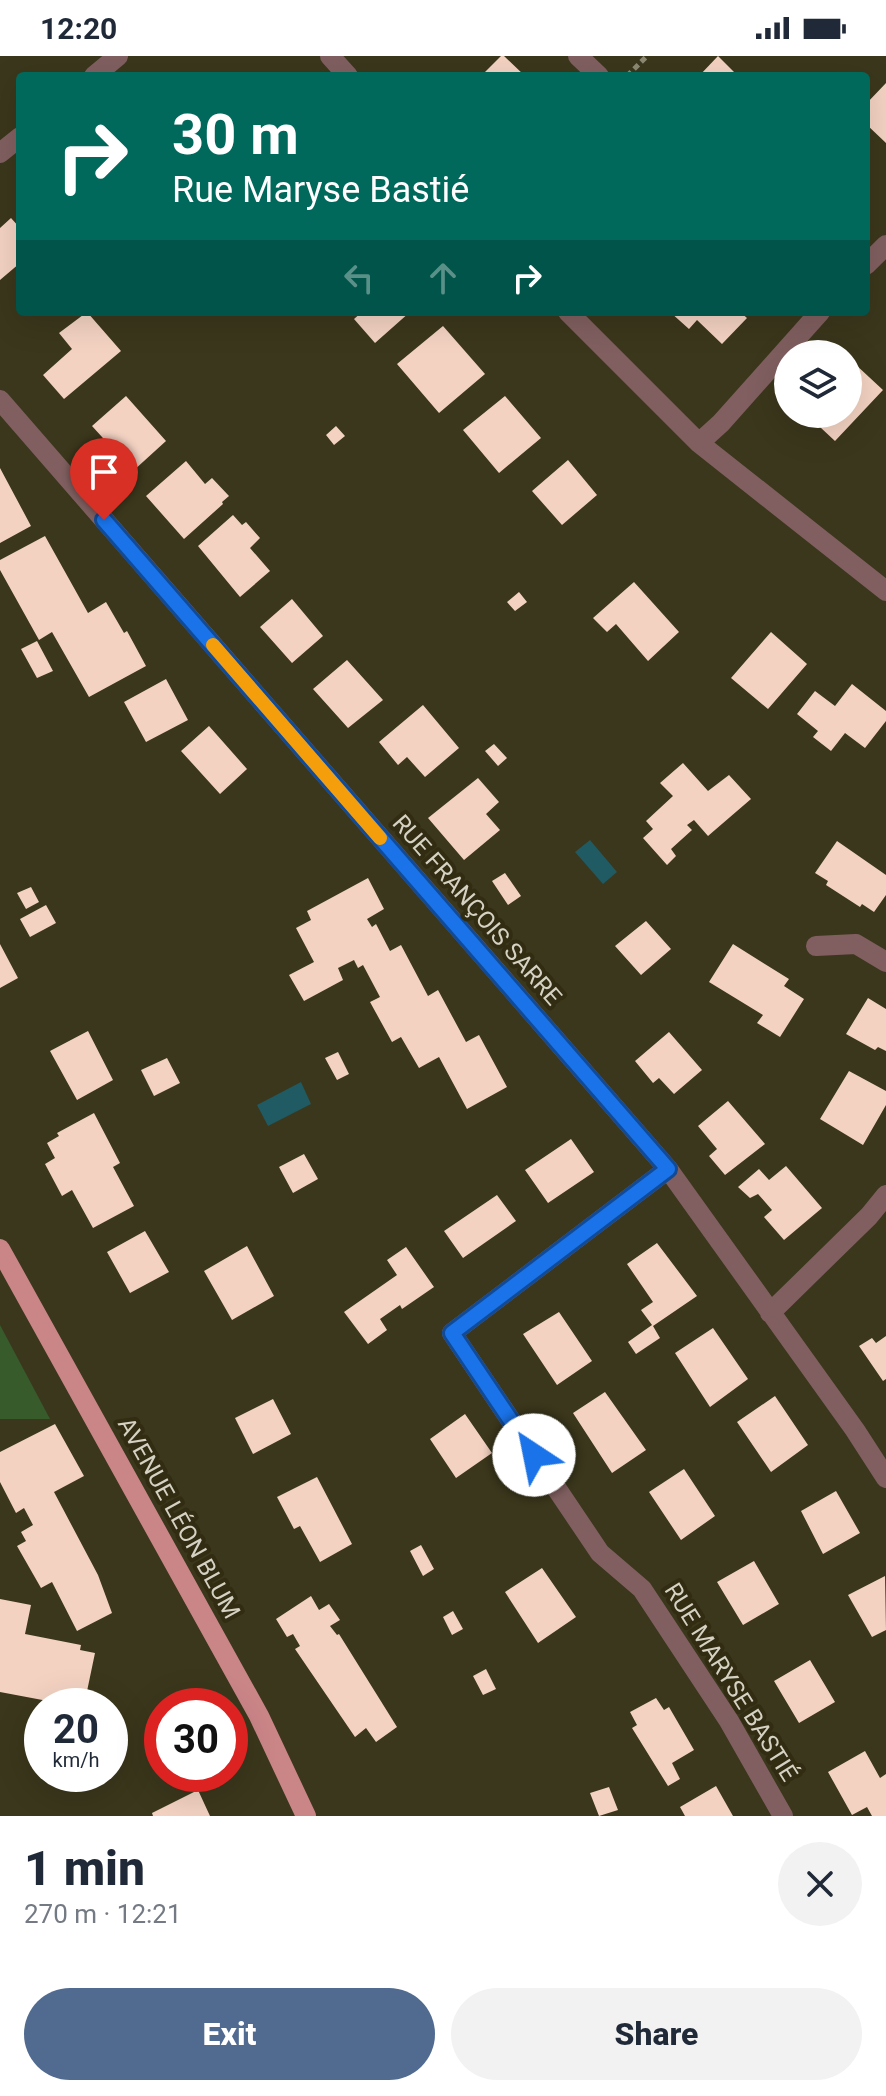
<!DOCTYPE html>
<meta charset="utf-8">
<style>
body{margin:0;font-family:Roboto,sans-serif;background:#f2f2f3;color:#1f2937;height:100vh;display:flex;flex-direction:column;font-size:30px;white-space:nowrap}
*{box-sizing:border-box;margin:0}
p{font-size:26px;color:#747a83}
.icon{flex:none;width:44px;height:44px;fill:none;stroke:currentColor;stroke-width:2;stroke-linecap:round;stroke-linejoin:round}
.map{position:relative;height:1760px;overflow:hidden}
.sheet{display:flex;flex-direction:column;background:#fff;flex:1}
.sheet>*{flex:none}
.top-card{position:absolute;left:16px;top:16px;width:854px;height:244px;border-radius:8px;box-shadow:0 8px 32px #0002;background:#00695c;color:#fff;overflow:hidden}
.fabs{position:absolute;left:774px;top:284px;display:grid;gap:16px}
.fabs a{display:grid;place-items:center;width:88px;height:88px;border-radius:50%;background:#fff;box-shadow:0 8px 32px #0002;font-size:40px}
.speed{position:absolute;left:24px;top:1632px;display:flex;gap:16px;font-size:40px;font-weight:700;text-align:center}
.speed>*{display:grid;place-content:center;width:104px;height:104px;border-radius:50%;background:#fff;box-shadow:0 8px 32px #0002;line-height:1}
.speed small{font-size:20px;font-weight:400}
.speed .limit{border:12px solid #d22;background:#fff;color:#111}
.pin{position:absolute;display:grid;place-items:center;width:68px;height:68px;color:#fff;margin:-82px -34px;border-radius:50% 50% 50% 0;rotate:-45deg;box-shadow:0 0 8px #0007}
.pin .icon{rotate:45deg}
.me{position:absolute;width:88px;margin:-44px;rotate:326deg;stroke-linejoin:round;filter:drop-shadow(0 0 6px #0008)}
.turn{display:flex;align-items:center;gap:28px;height:168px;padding:0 24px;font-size:36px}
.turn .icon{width:104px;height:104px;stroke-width:2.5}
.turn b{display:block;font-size:56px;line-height:68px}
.lanes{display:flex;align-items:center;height:76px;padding:0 24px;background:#0003;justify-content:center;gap:40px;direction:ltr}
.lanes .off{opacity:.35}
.round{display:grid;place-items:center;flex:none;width:84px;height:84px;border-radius:42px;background:#f2f2f3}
.head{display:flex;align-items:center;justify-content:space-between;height:136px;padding:0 24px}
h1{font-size:48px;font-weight:800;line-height:60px}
.button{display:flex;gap:16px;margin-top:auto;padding:16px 24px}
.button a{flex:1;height:92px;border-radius:48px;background:#516a90;color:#fff;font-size:32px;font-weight:800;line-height:92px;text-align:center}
.button a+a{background:#f2f2f3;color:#1f2937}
.status{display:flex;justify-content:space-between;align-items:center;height:56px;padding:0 40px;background:#fff;direction:ltr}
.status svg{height:22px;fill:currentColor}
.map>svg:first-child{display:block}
.green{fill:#375b2b}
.water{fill:#205a62}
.building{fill:#f3d2c2}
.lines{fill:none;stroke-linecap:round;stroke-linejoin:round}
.path{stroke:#8c8974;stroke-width:5;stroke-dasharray:6 4;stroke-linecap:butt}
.minor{stroke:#815f60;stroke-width:20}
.primary{stroke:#ca8587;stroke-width:20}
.route-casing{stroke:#114b97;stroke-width:20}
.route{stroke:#1a73e8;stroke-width:14}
.slow{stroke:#f59e0b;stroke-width:14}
.labels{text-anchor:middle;stroke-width:8;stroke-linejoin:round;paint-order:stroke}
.street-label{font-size:24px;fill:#d5d2c3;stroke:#312c12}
</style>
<div class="status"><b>12:20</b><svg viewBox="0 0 49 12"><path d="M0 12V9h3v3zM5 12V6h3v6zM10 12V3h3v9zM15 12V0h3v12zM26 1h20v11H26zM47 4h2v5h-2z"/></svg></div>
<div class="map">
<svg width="886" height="1760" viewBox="0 0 886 1760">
<rect width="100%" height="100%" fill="#3b371c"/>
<path class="green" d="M 0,1269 L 50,1363 L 0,1363 Z"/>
<path class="water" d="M 590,784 L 617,816 L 603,828 L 575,796 Z
M 301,1026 L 311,1048 L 268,1070 L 257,1049 Z"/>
<path class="building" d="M 501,0 L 504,0 L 525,20 L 481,20 Z
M 718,0 L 738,20 L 699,20 Z
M 886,27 L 886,87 L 866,68 L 866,48 Z
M 11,162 L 20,172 L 20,207 L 0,224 L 0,172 Z
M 87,256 L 121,295 L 64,343 L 43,319 L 72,293 L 59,277 Z
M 362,256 L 410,256 L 375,287 L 354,263 Z
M 670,256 L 740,256 L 747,262 L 722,288 L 697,264 L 689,273 Z
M 443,270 L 485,318 L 439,357 L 397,308 Z
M 855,308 L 883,334 L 835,385 L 806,358 L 848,358 L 848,316 Z
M 126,340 L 166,385 L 133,415 L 92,370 Z
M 505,340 L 541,382 L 499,417 L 463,374 Z
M 336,370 L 345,380 L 334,389 L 326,379 Z
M 568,404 L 597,439 L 562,469 L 532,435 Z
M 186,405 L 205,428 L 212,422 L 229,440 L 222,446 L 223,448 L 184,483 L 146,440 Z
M 0,412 L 31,470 L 0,487 Z
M 233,459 L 242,469 L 246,466 L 260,482 L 250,492 L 270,515 L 240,541 L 198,490 Z
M 45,480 L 88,557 L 106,546 L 124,577 L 127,575 L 146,610 L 89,641 L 52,576 L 39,584 L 0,514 L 0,504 Z
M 634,526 L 679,576 L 648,605 L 616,568 L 607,576 L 593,562 Z
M 519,536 L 527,546 L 515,555 L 507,546 Z
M 292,543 L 323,580 L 292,607 L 260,571 Z
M 771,576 L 807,608 L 768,653 L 731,622 Z
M 37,585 L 53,615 L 37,622 L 21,593 Z
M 347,604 L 383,644 L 348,672 L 313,633 Z
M 166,623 L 188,664 L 146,686 L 124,646 Z
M 852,628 L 886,655 L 886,665 L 865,692 L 845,677 L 831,695 L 813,681 L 818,675 L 797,658 L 815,635 L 835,650 Z
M 423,649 L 459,692 L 425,721 L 407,701 L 398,709 L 379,686 Z
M 209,670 L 247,713 L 220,738 L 181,695 Z
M 494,688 L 507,702 L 498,710 L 485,695 Z
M 683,707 L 708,735 L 729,719 L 751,743 L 708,780 L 694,764 L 687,769 L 692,774 L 671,793 L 676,800 L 667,809 L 643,782 L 653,773 L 646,765 L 673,740 L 660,727 Z
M 478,722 L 499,746 L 486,758 L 500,774 L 464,804 L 428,762 Z
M 837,785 L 886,819 L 886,839 L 874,856 L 862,848 L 860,851 L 826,829 L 828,825 L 815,817 Z
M 505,817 L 521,840 L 508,849 L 492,825 Z
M 368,822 L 384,853 L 367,863 L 372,871 L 376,868 L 390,895 L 401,889 L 428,940 L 438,934 L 466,986 L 479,979 L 507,1031 L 467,1053 L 439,1001 L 419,1012 L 401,981 L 392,986 L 370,946 L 380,941 L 363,909 L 358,912 L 354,904 L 338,912 L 343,924 L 304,945 L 289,919 L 314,906 L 296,872 L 311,864 L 307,855 Z
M 31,831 L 39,846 L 26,853 L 17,837 Z
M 46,849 L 56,867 L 30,881 L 20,863 Z
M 646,865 L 671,893 L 641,919 L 615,890 Z
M 0,888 L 18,922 L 0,932 Z
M 733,888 L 789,923 L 784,930 L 804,943 L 780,981 L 757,967 L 763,959 L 709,926 Z
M 868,942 L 886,953 L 886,995 L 878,991 L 875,994 L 846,978 Z
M 88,975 L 113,1024 L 77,1044 L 50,995 Z
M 669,976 L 702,1014 L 674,1038 L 659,1022 L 653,1027 L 635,1005 Z
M 338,996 L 349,1018 L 337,1024 L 325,1002 Z
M 167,1002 L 180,1027 L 154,1040 L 141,1014 Z
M 849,1015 L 886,1035 L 886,1049 L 863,1089 L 820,1063 Z
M 728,1045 L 765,1088 L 725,1119 L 709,1100 L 717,1093 L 698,1070 Z
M 94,1057 L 120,1107 L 113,1111 L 134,1150 L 93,1172 L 72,1134 L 62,1140 L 45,1108 L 55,1102 L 47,1087 L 59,1080 L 57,1077 Z
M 571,1083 L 594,1116 L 548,1147 L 525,1114 Z
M 304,1098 L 318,1123 L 293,1137 L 279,1111 Z
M 786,1110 L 822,1152 L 784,1184 L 764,1161 L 772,1154 L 758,1138 L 750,1142 L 738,1131 L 759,1113 L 769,1124 Z
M 497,1139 L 516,1165 L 463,1202 L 444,1175 Z
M 145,1175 L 169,1216 L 130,1237 L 107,1196 Z
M 657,1187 L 697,1240 L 653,1270 L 660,1282 L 636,1298 L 628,1286 L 652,1269 L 641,1254 L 653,1246 L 627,1208 Z
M 247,1190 L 274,1240 L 232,1264 L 204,1215 Z
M 406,1191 L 434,1231 L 402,1253 L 400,1249 L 380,1263 L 387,1274 L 368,1288 L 344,1256 L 397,1219 L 387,1204 Z
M 559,1256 L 592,1305 L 557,1329 L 523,1278 Z
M 713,1272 L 748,1323 L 710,1351 L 675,1297 Z
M 886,1280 L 886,1323 L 883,1325 L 859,1290 L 872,1282 L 876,1287 Z
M 605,1336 L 646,1394 L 612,1417 L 573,1357 Z
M 775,1340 L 808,1389 L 771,1416 L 737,1366 Z
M 273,1343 L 291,1378 L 253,1398 L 235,1362 Z
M 465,1358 L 492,1397 L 456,1422 L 430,1383 Z
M 55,1368 L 84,1420 L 54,1436 L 98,1519 L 112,1557 L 77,1575 L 52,1526 L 41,1532 L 17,1490 L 26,1485 L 21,1476 L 33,1469 L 24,1452 L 16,1457 L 0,1426 L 0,1396 Z
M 684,1413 L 715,1460 L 681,1484 L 649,1436 Z
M 317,1421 L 352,1488 L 320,1506 L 300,1470 L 294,1473 L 277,1441 Z
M 836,1435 L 860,1477 L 823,1498 L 801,1455 Z
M 421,1489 L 434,1513 L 423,1520 L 410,1495 Z
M 754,1505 L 779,1548 L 743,1569 L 717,1526 Z
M 542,1512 L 576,1561 L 538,1587 L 505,1536 Z
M 885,1520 L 886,1574 L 872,1581 L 848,1539 Z
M 311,1540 L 319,1554 L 329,1548 L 340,1564 L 330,1570 L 337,1579 L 339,1578 L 397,1671 L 376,1686 L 366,1672 L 355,1681 L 295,1593 L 300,1590 L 293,1578 L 287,1581 L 276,1563 Z
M 0,1543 L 31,1549 L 25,1578 L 81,1589 L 80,1594 L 95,1597 L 86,1640 L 71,1637 L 69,1649 L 0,1636 Z
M 453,1555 L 463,1573 L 452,1579 L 443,1561 Z
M 810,1604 L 835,1646 L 799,1667 L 774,1625 Z
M 486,1613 L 496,1633 L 483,1639 L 473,1620 Z
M 656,1642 L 664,1654 L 669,1651 L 694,1694 L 672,1707 L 680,1723 L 668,1730 L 632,1672 L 637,1669 L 630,1656 Z
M 865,1695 L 880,1722 L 886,1718 L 886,1760 L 872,1760 L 867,1751 L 852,1759 L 828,1716 Z
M 716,1730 L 733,1760 L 685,1760 L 680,1751 Z
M 609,1731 L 618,1754 L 599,1760 L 590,1737 Z
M 198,1734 L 210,1760 L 153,1760 L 152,1757 Z"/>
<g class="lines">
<path class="path" d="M 627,20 L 647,0"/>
<path class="minor" d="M 330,0 L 348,20
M 578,0 L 599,20
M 94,20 L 118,0
M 0,97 L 20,81
M 866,209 L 886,189
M 568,256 L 699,387 L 886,535
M 0,344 L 668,1113 L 855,1374 L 886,1422
M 699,387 L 721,367 L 820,256
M 816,890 L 856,888 L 886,906
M 668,1113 L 452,1277 L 600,1497 L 642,1533 L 729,1665 L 783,1760
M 770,1257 L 869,1160 L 886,1139"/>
<path class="primary" d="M 0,1193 L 259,1660 L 306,1760"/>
</g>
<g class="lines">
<g class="route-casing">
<path id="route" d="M 104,464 L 668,1113 L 452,1277 L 534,1399"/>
</g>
<use href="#route" class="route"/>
<path class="slow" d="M 213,589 L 380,782"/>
</g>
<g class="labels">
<g class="street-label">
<text transform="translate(477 854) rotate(49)" y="8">RUE FRANÇOIS SARRE</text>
<text transform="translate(179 1462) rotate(61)" y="8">AVENUE LÉON BLUM</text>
<text transform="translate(731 1626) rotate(58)" y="8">RUE MARYSE BASTIÉ</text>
</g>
</g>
</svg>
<div class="fabs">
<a><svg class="icon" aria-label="layers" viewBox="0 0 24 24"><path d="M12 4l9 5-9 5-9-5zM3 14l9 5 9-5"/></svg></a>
</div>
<div class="speed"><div>20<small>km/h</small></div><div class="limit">30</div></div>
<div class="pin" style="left:104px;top:464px;background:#d93025"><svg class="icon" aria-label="arrive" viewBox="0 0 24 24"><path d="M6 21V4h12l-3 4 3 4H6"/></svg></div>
<svg class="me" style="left:534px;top:1399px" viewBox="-20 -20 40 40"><circle r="19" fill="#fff"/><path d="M0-13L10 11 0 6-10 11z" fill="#1a73e8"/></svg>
<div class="top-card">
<div class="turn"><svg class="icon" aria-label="right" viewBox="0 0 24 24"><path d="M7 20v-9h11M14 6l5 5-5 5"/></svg><div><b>30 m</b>Rue Maryse Bastié</div></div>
<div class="lanes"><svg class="icon off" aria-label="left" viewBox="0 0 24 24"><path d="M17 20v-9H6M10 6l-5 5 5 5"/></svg><svg class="icon off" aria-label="ahead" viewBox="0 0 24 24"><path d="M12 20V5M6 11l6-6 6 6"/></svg><svg class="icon" aria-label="right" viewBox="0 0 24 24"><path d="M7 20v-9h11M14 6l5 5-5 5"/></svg></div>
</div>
</div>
<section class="sheet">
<div class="head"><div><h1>1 min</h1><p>270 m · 12:21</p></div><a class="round"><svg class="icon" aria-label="close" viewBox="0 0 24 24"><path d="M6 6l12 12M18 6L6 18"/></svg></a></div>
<div class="button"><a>Exit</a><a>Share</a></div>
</section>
